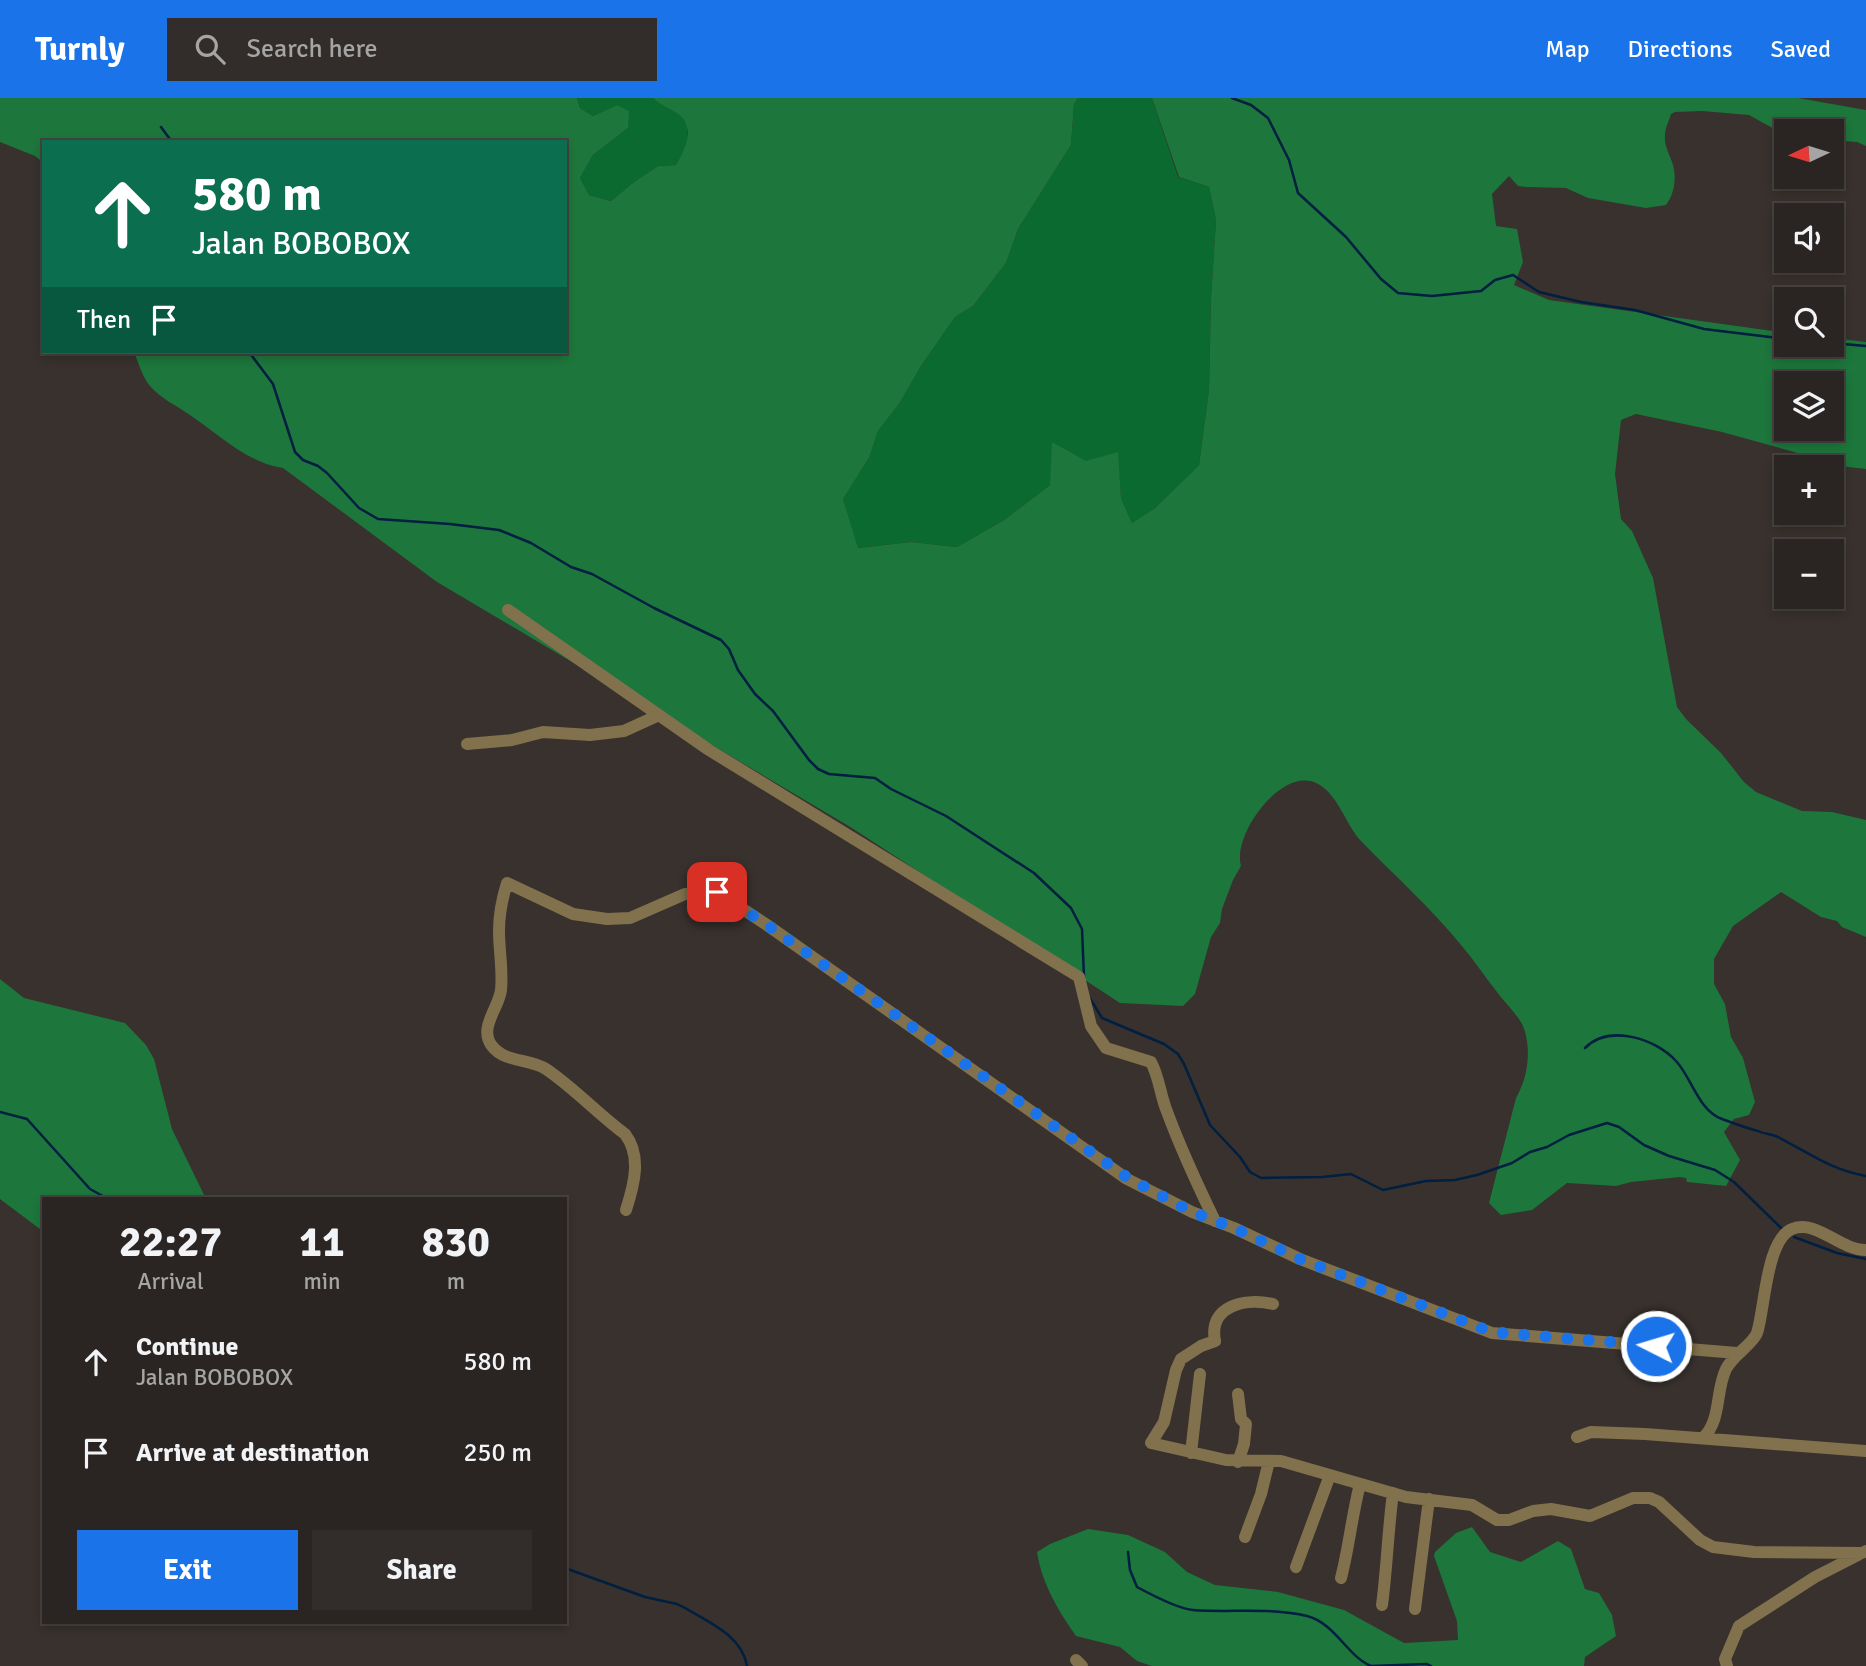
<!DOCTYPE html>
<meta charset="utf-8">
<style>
body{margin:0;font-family:Signika,sans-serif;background:#322d2a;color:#f1f3f6;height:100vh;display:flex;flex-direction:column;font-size:26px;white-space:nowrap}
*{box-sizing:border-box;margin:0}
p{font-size:23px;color:#a5a5a5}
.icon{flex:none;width:38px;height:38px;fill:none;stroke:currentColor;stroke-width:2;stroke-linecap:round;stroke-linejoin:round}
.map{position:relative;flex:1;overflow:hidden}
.side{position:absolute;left:42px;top:1099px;width:525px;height:427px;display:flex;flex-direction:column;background:#2a2522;border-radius:0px;box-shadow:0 4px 10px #0003,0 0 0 2px #464240}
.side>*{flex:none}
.banner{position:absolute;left:42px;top:42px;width:525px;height:214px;border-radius:0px;box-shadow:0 4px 10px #0003,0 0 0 2px #464240;background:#0b6e4f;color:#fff;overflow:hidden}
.needle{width:46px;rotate:266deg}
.tools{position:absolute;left:1774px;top:21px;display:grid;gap:14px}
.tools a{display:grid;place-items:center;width:70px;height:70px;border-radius:0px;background:#2a2522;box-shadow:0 4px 10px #0003,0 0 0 2px #464240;font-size:35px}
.pin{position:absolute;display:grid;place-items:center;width:60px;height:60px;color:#fff;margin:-30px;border-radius:14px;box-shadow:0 4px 10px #0006}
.me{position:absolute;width:77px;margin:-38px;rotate:275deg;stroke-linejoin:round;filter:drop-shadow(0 0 5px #0008)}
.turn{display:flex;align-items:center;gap:24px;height:147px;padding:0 35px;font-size:32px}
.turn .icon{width:91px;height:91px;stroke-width:2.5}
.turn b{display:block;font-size:49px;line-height:60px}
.then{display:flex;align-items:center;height:66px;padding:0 35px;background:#0003;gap:14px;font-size:26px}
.eta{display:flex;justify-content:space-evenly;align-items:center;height:119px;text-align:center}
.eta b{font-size:42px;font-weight:700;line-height:49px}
.action{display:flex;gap:14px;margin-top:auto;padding:14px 35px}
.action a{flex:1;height:80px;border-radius:0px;background:#1a73e8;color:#fff;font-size:28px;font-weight:700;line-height:80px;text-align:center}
.action a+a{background:#322d2a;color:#f1f3f6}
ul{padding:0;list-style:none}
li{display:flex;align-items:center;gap:21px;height:91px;padding:0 35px}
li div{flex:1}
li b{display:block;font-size:26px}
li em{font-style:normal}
header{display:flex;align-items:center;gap:42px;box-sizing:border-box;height:98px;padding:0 35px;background:#1a73e8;color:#fff}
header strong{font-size:33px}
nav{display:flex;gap:38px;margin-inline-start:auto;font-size:24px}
.search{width:490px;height:63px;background:#322d2a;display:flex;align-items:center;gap:18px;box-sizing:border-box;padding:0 24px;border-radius:0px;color:#a5a5a5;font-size:26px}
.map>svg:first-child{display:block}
.green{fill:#0a6a30}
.forest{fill:#1d763b;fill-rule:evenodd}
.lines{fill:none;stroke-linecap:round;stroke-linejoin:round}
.stream{stroke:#011f41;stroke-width:2.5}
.minor{stroke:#81714d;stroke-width:12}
.route{stroke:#1a73e8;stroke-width:12;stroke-dasharray:0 21.6}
</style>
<header>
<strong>Turnly</strong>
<div class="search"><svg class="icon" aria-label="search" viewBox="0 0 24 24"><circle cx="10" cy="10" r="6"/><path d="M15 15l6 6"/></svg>Search here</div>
<nav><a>Map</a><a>Directions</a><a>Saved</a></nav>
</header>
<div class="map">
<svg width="1866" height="1568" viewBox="0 0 1866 1568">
<rect width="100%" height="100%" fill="#38312d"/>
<path class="green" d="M 577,0 L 653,0 L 679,16 L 687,26 L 687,48 L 676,67 L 658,68 L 634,84 L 611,103 L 589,97 L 580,80 L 593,57 L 628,30 L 617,7 L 593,18 L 580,10 Z
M 1078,0 L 1152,0 L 1178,79 L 1209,89 L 1216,122 L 1211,201 L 1209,292 L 1199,367 L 1155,410 L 1132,425 L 1121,400 L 1117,355 L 1050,387 L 1004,422 L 957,449 L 911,444 L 857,450 L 843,401 L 869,360 L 878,333 L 899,306 L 921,268 L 955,219 L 973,208 L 1006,165 L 1018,131 L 1071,47 L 1074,6 Z"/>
<path class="forest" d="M 0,0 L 577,0 L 580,10 L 593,18 L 617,7 L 629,13 L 628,30 L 593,57 L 580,80 L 589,97 L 611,103 L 634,84 L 658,68 L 676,67 C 685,51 696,30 678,16 C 670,10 660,7 653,0 L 1078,0 L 1074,6 L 1071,47 L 1018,131 L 1006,165 L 973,208 L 955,219 L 921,268 L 899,306 L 878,333 L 869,360 L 843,401 L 858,450 L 911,444 L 957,449 L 1004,422 L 1050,387 L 1052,344 L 1086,363 L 1118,354 L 1121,400 L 1132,425 L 1155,410 L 1199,367 L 1209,292 L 1211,201 L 1216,122 L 1209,89 L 1179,79 L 1152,0 L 1798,0 L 1866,12 L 1866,48 L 1857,44 L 1832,42 L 1832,33 L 1778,33 L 1749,17 L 1702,13 L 1675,14 L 1671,16 C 1669,23 1665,30 1665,37 C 1664,48 1669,55 1672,64 C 1677,77 1675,96 1666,107 L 1646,110 L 1588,100 L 1566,90 L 1526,89 L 1518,88 L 1509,78 L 1492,96 L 1496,128 L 1517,131 L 1523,164 L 1514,187 L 1549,202 L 1787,235 L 1787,247 L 1832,247 L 1832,240 L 1866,244 L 1866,371 L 1848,369 L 1722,334 L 1636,316 L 1621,322 L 1615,376 L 1621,421 L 1632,433 L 1653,480 L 1677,609 L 1686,621 L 1721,655 L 1744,684 L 1756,694 L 1802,713 L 1832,714 L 1866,722 L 1866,839 L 1842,829 L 1837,823 L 1821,819 L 1781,794 L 1733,828 L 1714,861 L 1714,886 L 1725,906 L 1731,939 L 1743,960 L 1755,1004 L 1749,1017 L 1734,1021 L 1724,1034 L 1740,1062 L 1726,1088 L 1687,1084 L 1686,1080 L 1680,1079 L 1631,1084 L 1616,1088 L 1567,1085 L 1532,1112 L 1501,1117 L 1489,1105 L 1516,1000 C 1528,979 1532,951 1523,928 C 1518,917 1504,904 1497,894 C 1485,879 1474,862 1461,847 C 1431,810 1394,777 1361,743 C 1345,726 1338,695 1316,685 C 1281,669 1232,737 1241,768 L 1233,782 L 1222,811 L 1220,825 L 1211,839 L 1195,896 L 1183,908 L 1120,905 L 852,730 L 437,484 L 283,370 C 246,364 221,338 190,317 C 177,308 160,300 150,288 C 142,278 139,266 134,254 L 565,254 L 565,44 L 44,44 L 44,65 L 35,58 L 0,44 ZM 1787,285 L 1832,285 L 1832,331 L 1787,331 Z
M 0,881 L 24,900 L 125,925 L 146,947 L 154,961 L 172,1031 L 206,1101 L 44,1101 L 44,1134 L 0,1101 Z
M 1472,1429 L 1490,1454 L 1521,1464 L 1558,1443 L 1571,1451 L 1585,1491 L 1599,1495 L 1612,1517 L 1616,1538 L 1585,1559 L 1584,1568 L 1152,1568 L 1137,1563 L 1120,1549 L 1076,1538 C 1058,1512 1042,1486 1037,1454 L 1050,1446 L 1088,1431 L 1128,1437 L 1165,1454 L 1187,1474 L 1215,1487 L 1278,1494 L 1344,1512 L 1404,1545 L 1458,1542 L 1457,1523 L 1434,1458 L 1435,1454 L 1456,1435 Z"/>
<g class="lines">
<path class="stream" d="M 1232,0 L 1251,7 L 1268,20 L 1289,62 L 1298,95 L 1346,139 L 1381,181 L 1398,195 L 1432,198 L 1481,193 L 1495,182 L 1513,177 L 1539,194 L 1581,204 L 1635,212 L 1704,231 L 1787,241
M 161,29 L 172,44
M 1832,245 L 1866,248
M 249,254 L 273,286 L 295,354 L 303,362 L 318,368 L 327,375 L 359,410 L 378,421 L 450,426 L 499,432 L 531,445 L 571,469 L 592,476 L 654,510 L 721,542 L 729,551 L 738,572 L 755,596 L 773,613 L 809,662 L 818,671 L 829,676 L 875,680 L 891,691 L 946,718 L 1034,775 L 1071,810 L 1082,831 L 1084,879
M 1089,899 L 1102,920 L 1164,946 L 1178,956 L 1184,966 L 1210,1027 L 1240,1059 L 1250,1074 L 1261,1080 L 1322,1079 L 1351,1076 L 1383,1092 L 1426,1083 L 1455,1082 L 1477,1077 L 1512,1065 L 1530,1054 L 1547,1049 L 1569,1037 L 1607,1025 L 1619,1029 L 1644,1047 L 1669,1058 L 1715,1072 L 1734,1084 L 1784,1133
M 1585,950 C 1609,926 1655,940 1676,963 C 1692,980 1698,1012 1722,1021 C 1733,1025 1746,1030 1758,1033 C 1764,1036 1772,1036 1778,1039 C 1809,1055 1831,1072 1866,1078
M 0,1014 L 27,1021 L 90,1091 L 108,1101
M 1794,1139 L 1837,1155 L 1866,1161
M 1128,1454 L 1130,1472 L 1137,1489 C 1150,1496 1179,1511 1193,1512 C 1230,1515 1270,1509 1307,1518 C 1335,1525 1348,1559 1371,1568 L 1427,1566 L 1431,1568
M 565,1470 L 645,1499 L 677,1506 L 685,1510 C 709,1524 742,1538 747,1568"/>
<path class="minor" d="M 508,512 L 709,652 L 1079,879 L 1091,928 L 1106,950 L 1151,964 C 1159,979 1160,995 1166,1011 C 1180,1049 1197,1086 1215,1123
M 467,646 L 512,642 L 543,634 L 590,637 L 624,633 L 659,617
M 626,1112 C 634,1087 642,1058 625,1036 C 598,1016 574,990 546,971 C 529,960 505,965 492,948 C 478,930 499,910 501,892 C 503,873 499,852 499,833 C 499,816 502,801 507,785 L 573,816 L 607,821 L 630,820 L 685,796 L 717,794 L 767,827 L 1127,1081 L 1192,1114 L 1234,1130 L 1300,1161 L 1492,1235 L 1737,1255
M 1273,1206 C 1246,1200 1208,1207 1215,1243 L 1201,1248 L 1181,1261 L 1176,1272 L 1164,1324 L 1151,1345 L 1226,1362 L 1281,1363 L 1406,1399 L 1472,1407 L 1497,1422 L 1509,1422 L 1533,1413 L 1551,1411 L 1590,1418 L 1633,1400 L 1650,1400 L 1659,1404 L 1700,1442 L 1713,1449 L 1754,1454 L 1862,1455 L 1866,1453
M 1577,1339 L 1591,1334 L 1645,1336 L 1866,1353
M 1703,1340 C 1722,1321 1715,1294 1726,1271 C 1733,1257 1753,1246 1757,1235 C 1765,1210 1766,1142 1792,1131 C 1817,1121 1839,1152 1866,1152
M 1191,1355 L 1200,1276
M 1238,1364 L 1244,1346 L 1246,1326 L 1241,1321 L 1238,1296
M 1245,1439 L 1261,1396 L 1269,1363
M 1296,1469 L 1330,1377
M 1341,1480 C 1349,1449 1352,1417 1360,1386
M 1382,1507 C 1387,1469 1388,1432 1393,1395
M 1415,1511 L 1429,1401
M 1076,1562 L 1082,1568
M 1727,1568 L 1725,1561 L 1739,1528 L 1815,1479 L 1858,1457"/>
</g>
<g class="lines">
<path class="route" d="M 717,794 L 767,827 L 1128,1080 L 1192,1114 L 1234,1130 L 1300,1161 L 1492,1234 L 1656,1248"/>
</g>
</svg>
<div class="tools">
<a><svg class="needle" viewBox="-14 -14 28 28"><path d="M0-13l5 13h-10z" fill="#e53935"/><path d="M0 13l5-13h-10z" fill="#a5a5a5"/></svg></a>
<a><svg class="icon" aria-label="sound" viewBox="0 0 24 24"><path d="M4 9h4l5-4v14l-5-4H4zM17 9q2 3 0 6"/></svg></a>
<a><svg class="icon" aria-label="search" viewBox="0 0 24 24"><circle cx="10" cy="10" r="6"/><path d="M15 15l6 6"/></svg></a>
<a><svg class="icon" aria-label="layers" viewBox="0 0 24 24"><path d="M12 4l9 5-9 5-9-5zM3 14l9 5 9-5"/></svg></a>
<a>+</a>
<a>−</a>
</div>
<div class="pin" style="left:717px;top:794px;background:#d93025"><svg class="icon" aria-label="arrive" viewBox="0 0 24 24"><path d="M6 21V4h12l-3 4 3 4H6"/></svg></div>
<svg class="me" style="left:1656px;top:1248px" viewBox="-20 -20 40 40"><circle r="17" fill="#1a73e8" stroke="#fff" stroke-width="3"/><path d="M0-11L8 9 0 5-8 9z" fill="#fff"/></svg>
<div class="banner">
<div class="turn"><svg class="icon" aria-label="ahead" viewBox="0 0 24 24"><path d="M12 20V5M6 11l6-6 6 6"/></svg><div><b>580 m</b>Jalan BOBOBOX</div></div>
<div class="then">Then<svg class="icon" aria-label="arrive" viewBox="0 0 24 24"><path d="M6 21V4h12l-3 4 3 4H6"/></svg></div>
</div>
<section class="side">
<div class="eta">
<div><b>22:27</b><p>Arrival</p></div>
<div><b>11</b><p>min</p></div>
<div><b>830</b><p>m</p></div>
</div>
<ul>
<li><svg class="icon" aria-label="ahead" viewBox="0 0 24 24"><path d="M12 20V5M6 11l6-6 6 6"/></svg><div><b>Continue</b><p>Jalan BOBOBOX</p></div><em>580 m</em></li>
<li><svg class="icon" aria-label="arrive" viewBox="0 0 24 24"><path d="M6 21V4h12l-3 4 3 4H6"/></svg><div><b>Arrive at destination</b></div><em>250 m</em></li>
</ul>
<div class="action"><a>Exit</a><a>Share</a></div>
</section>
</div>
